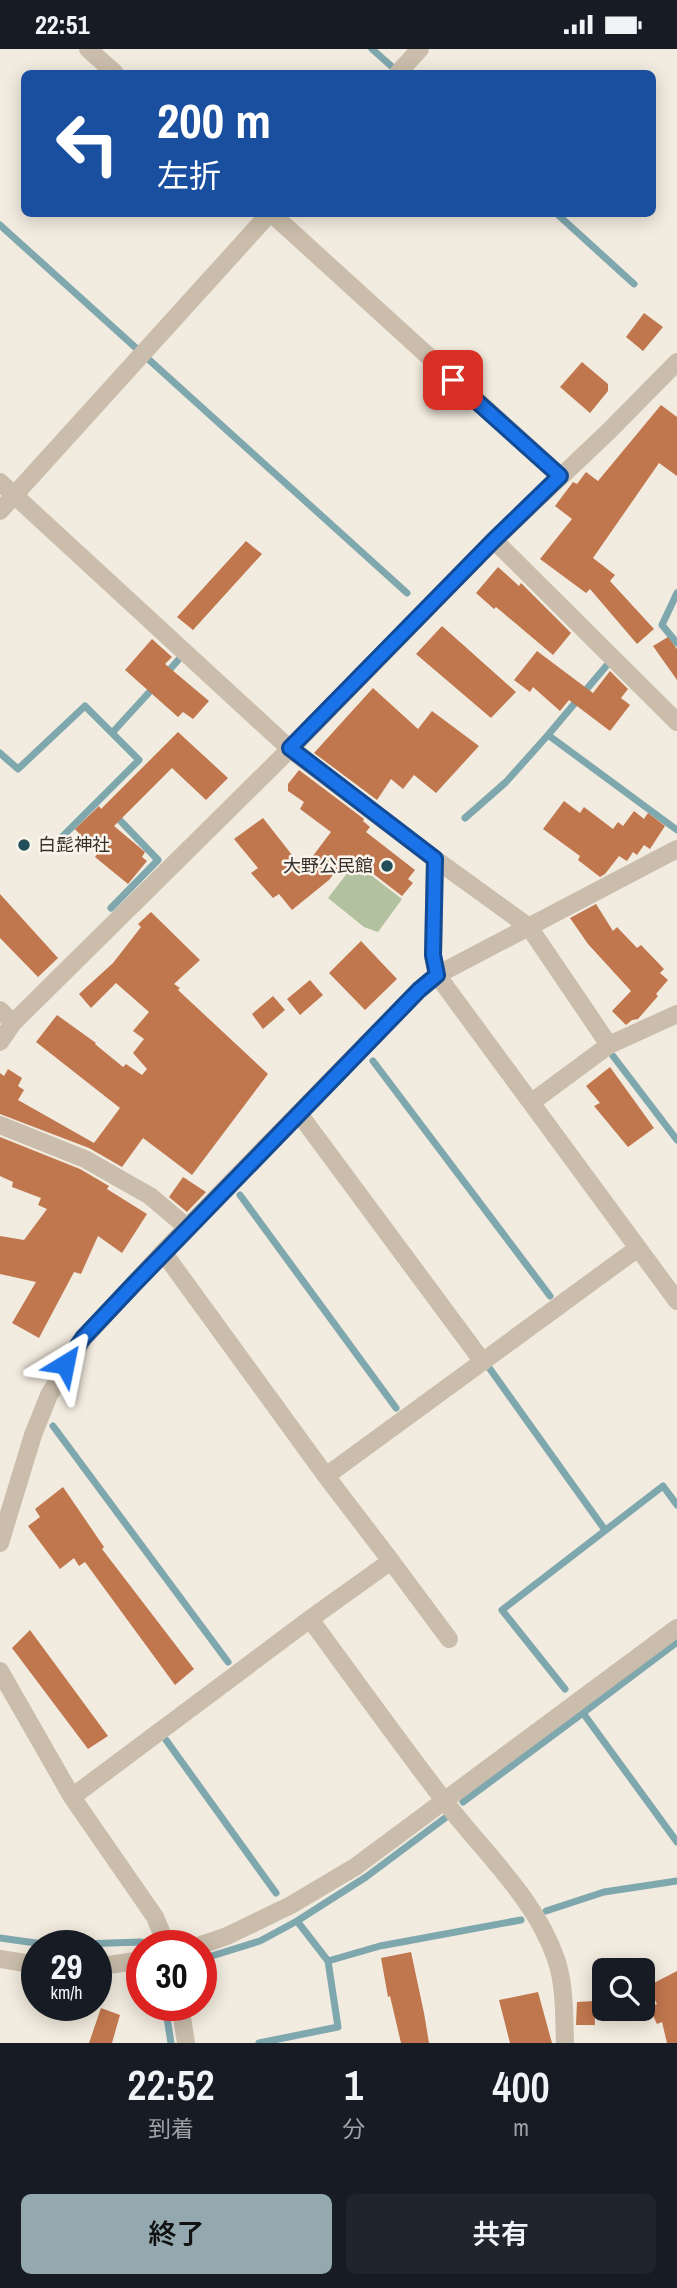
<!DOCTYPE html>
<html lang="ja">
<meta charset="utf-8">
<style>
body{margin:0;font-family:"Archivo Narrow","Noto Sans JP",sans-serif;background:#20242c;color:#f1f3f6;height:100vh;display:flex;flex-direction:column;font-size:26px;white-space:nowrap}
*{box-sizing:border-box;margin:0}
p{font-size:23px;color:#9ea1a6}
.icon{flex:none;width:38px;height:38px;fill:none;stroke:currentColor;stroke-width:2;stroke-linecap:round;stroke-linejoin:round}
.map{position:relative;height:1994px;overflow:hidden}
.details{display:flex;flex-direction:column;background:#171b24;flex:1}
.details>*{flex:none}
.banner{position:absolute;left:21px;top:21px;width:635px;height:147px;border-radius:10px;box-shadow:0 4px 18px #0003;background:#1a4fa0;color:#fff;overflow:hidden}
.fabs{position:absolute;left:592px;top:1909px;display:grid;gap:14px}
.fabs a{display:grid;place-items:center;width:63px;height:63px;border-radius:10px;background:#171b24;box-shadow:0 4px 18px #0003;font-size:35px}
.speed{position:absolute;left:21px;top:1881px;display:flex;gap:14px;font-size:35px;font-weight:700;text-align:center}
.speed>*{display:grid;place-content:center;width:91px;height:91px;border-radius:50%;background:#171b24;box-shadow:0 4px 18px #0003;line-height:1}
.speed small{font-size:18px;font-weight:400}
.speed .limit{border:10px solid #d22;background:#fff;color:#111}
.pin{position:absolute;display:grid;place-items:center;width:60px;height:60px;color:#fff;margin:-30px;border-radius:14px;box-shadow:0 4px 10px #0006}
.me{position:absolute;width:77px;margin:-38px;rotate:35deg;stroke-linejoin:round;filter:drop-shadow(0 0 5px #0008)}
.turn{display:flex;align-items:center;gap:24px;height:147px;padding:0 21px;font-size:32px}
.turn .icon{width:91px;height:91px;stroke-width:2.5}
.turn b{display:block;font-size:49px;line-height:60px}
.eta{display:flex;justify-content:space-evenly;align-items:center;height:119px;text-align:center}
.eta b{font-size:42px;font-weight:600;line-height:49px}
.cta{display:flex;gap:14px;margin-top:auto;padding:14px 21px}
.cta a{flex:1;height:80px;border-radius:10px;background:#93a9af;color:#111;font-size:28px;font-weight:600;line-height:80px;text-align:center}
.cta a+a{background:#20242c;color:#f1f3f6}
.status{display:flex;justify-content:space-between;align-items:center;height:49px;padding:0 35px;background:#171b24;direction:ltr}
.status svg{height:19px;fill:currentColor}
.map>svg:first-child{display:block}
.green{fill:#b2c19f}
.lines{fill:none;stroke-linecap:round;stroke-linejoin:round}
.stream{stroke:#7fa7ae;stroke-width:7}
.building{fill:#c1774e}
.minor{stroke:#cabdab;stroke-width:18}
.tertiary{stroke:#cabdab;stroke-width:18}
.route-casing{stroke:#114b97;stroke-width:18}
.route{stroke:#1a73e8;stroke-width:12}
.poi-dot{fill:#214e58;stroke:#f9f5ec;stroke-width:2.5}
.labels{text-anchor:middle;stroke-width:5;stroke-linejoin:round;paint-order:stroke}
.poi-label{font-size:18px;fill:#38302a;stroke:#f9f5ec;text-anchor:start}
</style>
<div class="status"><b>22:51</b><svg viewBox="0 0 49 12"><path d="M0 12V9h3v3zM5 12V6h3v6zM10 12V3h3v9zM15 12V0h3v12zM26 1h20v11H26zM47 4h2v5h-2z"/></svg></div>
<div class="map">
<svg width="677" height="1994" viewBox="0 0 677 1994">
<rect width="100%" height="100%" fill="#f2ebdf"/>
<path class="green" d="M 355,814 L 402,850 L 378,883 L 364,878 L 328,849 Z"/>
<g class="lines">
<path class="stream" d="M 372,0 L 399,24
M 556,164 L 634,235
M 0,176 L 407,544
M 677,544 L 662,576 L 677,594
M 607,616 L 548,686 L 677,781
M 164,627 L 180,609
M 112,684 L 154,638
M 0,704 L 18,720 L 85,657 L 139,711 L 53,797
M 465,769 L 506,733 L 548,686
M 111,859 L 158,811 L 113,764
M 613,1007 L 677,1091
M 373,1012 L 550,1247
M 240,1146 L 396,1359
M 490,1320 L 605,1481
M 53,1377 L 228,1613
M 677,1593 L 583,1664 L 677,1793
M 565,1640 L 502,1561 L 663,1437 L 677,1456
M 166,1691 L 276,1844
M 463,1753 L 583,1664
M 546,1862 L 604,1843 L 677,1832
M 297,1872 L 366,1828 L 445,1769
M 0,1889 L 50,1896 L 141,1893
M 202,1910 L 260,1892 L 297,1872 L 328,1912
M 165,1956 L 171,1994
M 259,1994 L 338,1978 L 328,1912 L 380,1897 L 521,1871"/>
</g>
<path class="building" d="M 644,264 L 663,278 L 643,302 L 626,288 Z
M 582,313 L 608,335 L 608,342 L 590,364 L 560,338 Z
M 661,356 L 677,368 L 677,427 L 659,414 L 593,509 L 615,526 L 610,532 L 654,580 L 637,595 L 590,540 L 586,544 L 540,510 L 572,470 L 555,457 L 573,433 L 577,435 L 586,423 L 598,432 Z
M 246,492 L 262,505 L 193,581 L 177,568 Z
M 498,518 L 519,537 L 521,534 L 571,584 L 553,606 L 496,558 L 494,560 L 476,544 Z
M 442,577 L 516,643 L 491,669 L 416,605 Z
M 668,588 L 677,600 L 677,631 L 653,597 Z
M 152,590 L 172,608 L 165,615 L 209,652 L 193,670 L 183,663 L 178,668 L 125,621 Z
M 537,602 L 593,644 L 610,622 L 628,640 L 621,649 L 630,656 L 610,682 L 569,651 L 560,662 L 533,638 L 530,643 L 514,631 Z
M 373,639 L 418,680 L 432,662 L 479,697 L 436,744 L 414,726 L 403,740 L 391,730 L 377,751 L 314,704 Z
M 178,683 L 228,729 L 206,751 L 172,719 L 114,777 L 145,803 L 142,808 L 147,812 L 128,835 L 95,808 L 97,805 L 75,780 L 99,757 L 101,760 Z
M 299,721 L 364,770 L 363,772 L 370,778 L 366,783 L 415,821 L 408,830 L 413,834 L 402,847 L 349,806 L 329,831 L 292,861 L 279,845 L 273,849 L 251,824 L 258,819 L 234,790 L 263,769 L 303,820 L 331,783 L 300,760 L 304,753 L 288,742 L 288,735 Z
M 564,752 L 580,764 L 584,758 L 613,780 L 618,773 L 623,777 L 634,762 L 644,770 L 648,764 L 665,777 L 650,800 L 644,796 L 637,806 L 633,803 L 627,812 L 619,807 L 605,825 L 600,828 L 578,811 L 580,807 L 543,780 Z
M 0,845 L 58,909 L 38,928 L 0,889 Z
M 596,855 L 613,882 L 617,878 L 637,899 L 641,896 L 664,920 L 660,924 L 668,931 L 656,945 L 658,947 L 638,970 L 632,971 L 626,976 L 612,962 L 631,942 L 588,895 L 570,869 Z
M 151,863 L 200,911 L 174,935 L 180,939 L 178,941 L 268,1025 L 192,1126 L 143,1089 L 122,1118 L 89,1099 L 0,1065 L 0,1024 L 4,1027 L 8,1020 L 22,1029 L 18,1037 L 24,1041 L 18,1051 L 94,1094 L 120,1059 L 36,993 L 57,966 L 96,994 L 95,995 L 123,1018 L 126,1015 L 142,1026 L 147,1020 L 133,1004 L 144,990 L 133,982 L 149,963 L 116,934 L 91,959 L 79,945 L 113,914 L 141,878 L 138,875 Z
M 361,892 L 397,930 L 365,961 L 329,924 Z
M 310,931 L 323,946 L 300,966 L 287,950 Z
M 273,947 L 285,961 L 263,980 L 252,965 Z
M 610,1018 L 654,1079 L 628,1098 L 594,1057 L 600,1054 L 586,1037 Z
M 0,1088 L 80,1120 L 109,1137 L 107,1140 L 147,1165 L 122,1204 L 98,1187 L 81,1225 L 74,1223 L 39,1289 L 12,1274 L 36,1233 L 0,1225 L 0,1187 L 24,1191 L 47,1160 L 38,1156 L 41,1149 L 12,1138 L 13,1133 L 0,1127 Z
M 183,1128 L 206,1143 L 187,1163 L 169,1148 Z
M 63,1438 L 104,1498 L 102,1500 L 194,1620 L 175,1636 L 85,1513 L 79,1517 L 74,1509 L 60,1520 L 28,1477 L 40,1468 L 35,1460 Z
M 30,1581 L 108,1687 L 88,1700 L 12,1599 Z
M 411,1903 L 424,1964 L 429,1994 L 401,1994 L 390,1947 L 388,1948 L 381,1909 Z
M 677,1922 L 677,1994 L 667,1994 L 662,1973 L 657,1975 L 649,1958 L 657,1955 L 648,1937 Z
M 538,1943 L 552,1994 L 510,1994 L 499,1951 Z
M 594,1952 L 595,1976 L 576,1976 L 577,1953 Z
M 101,1959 L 120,1966 L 112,1994 L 89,1994 Z"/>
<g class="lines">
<path class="minor" d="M 88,0 L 115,24
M 398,24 L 420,0
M 271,164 L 560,427
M 0,433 L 290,700 L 435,810 L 433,907 L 437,926 L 677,1252
M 0,462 L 270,164
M 494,491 L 677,673
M 435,810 L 529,878 L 609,996 L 677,965
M 532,1053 L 609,996
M 300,1066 L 483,1313
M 0,1076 L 85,1110 L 150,1147 L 188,1179
M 326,1427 L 638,1199
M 0,1494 L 33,1386 L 49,1346 L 84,1289 L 163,1203 L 419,941 L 437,926 L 677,800
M 391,1512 L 449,1590
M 310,1570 C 354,1630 397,1690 443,1750 C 481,1801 535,1848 556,1910 C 565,1936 564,1966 565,1994
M 0,1622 L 72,1748 L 310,1570 L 391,1512 L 326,1427 L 163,1203
M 72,1748 L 155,1868 L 167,1897
M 180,1956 L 186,1994"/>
<path class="tertiary" d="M 0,961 L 13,974
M 0,993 L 13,974 L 290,700 L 494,491 L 609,382 L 677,313
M 198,1897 L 227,1887 L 291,1856 L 355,1818 L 677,1579
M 0,1910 L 37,1916
M 96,1918 L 142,1911"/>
</g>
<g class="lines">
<g class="route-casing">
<path id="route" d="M 65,1315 L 83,1289 L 134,1235 L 419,941 L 437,926 L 433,906 L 435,810 L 290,699 L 494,491 L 560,427 L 453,331"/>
</g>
<use href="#route" class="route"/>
</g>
<g class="poi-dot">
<circle cx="24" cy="796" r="7"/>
<circle cx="387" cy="817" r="7"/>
</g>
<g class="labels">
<g class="poi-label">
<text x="38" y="802">白髭神社</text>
<text x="373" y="823" text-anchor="end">大野公民館</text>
</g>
</g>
</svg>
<div class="fabs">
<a><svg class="icon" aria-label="search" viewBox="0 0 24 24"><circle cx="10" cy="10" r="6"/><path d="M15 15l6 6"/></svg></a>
</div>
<div class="speed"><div>29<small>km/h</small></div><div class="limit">30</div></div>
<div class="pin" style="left:453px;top:331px;background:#d93025"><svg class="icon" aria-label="arrive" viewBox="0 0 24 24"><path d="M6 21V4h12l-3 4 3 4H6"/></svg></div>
<svg class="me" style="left:65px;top:1315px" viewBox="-20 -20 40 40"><path d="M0-17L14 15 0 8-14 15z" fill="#1a73e8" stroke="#fff" stroke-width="4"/></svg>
<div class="banner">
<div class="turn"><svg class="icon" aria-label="left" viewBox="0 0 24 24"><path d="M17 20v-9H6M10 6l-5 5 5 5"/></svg><div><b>200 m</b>左折</div></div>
</div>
</div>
<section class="details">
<div class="eta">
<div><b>22:52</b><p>到着</p></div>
<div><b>1</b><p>分</p></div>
<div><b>400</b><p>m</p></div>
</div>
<div class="cta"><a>終了</a><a>共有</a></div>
</section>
